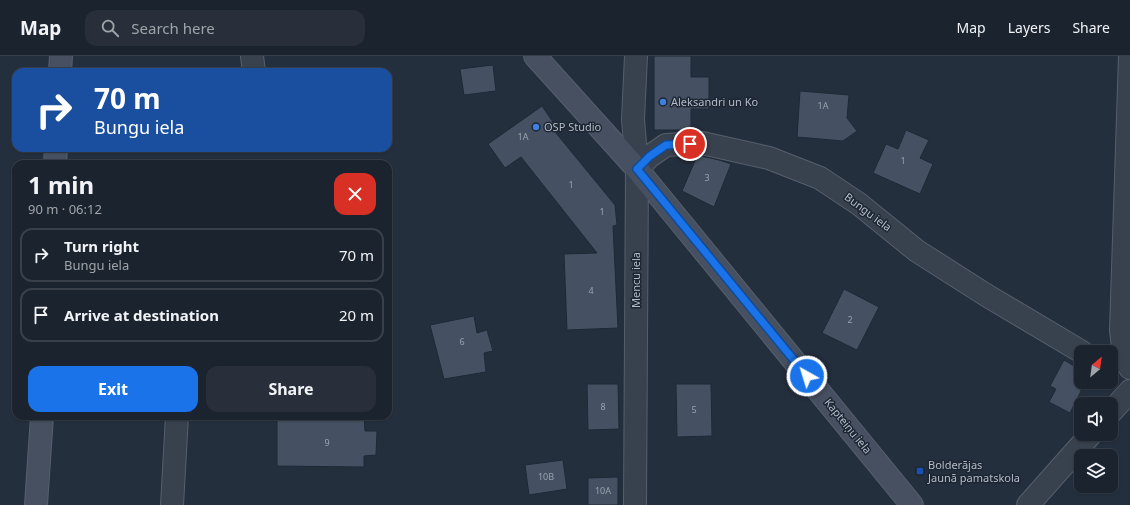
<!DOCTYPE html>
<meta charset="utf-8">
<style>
body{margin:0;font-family:"Noto Sans",sans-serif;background:#282f3a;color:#f1f3f6;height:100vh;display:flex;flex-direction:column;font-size:15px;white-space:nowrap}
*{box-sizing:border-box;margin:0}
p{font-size:13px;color:#a0a4aa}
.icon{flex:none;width:22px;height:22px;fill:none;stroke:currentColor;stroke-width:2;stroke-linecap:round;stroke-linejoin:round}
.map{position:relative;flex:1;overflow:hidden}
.details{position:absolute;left:12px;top:104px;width:380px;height:260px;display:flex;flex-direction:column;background:#1b232e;border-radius:12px;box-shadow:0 1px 3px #0004,0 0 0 1px #39404a}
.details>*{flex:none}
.guide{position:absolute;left:12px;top:12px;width:380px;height:84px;border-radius:12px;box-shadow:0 1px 3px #0004,0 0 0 1px #39404a;background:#1a4fa0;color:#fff;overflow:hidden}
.needle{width:26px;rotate:29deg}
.controls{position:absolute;left:1074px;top:289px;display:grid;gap:8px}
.controls a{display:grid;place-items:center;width:44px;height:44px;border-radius:8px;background:#1b232e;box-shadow:0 1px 3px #0004,0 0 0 1px #39404a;font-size:20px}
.pin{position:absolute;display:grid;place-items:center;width:34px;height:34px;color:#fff;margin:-17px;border:2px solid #fff;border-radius:50%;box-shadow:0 1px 4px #0007}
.me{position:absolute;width:44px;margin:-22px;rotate:321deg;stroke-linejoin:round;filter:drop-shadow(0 0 3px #0008)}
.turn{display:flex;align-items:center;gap:14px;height:84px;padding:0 16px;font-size:18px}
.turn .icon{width:52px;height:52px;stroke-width:2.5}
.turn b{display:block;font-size:28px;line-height:34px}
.round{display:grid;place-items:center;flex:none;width:42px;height:42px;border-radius:12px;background:#282f3a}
.summary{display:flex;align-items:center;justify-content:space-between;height:68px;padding:0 16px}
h1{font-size:24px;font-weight:700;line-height:30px}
.primary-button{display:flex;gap:8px;margin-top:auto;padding:8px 16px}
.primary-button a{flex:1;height:46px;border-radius:12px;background:#1a73e8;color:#fff;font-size:16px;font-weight:700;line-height:46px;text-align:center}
.primary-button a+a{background:#282f3a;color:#f1f3f6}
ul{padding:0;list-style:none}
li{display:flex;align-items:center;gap:12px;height:54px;margin:0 8px 6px;padding:0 8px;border:2px solid #39404a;border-radius:12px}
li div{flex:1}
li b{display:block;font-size:15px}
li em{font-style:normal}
header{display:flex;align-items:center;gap:24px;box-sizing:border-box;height:56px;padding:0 20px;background:#1b232e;border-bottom:1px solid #39404a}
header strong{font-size:19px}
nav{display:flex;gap:22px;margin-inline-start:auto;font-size:14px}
.search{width:280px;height:36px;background:#282f3a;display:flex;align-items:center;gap:10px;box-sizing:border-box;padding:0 14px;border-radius:12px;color:#a0a4aa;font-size:15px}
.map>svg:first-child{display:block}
.building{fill:#455162;stroke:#1f2835}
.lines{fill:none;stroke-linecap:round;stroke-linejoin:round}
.street-casing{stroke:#565f6c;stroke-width:24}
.secondary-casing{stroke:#565f6c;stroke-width:24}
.street{stroke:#38414e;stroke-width:22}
.secondary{stroke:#465061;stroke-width:22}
.route-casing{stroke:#114b97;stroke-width:10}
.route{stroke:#1a73e8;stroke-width:7}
.shop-dot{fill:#3f7fe0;stroke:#1d2633;stroke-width:1.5}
.transit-dot{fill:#1a4fb4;stroke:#1d2633;stroke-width:1.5}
.labels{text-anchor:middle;stroke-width:3;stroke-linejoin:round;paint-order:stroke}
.number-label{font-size:9px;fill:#98a1af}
.poi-label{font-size:11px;fill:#b4bcc9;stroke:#1d2633;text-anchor:start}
.street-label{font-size:11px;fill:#b4bcc9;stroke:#1d2633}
</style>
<header>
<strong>Map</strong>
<div class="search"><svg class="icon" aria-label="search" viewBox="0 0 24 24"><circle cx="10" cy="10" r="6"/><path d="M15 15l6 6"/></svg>Search here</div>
<nav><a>Map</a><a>Layers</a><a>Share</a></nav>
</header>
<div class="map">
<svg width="1130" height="449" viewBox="0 0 1130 449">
<rect width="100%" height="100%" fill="#242f3e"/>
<path class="building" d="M 654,0 L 691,0 L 691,21 L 709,21 L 709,53 L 691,53 L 691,74 L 654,74 Z
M 493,9 L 496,35 L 464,39 L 460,13 Z
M 800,35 L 849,39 L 847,62 L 857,75 L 843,85 L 797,81 Z
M 542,50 L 559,75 L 556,77 L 615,149 L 617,169 L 613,170 L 618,272 L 567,274 L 564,198 L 597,197 L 521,101 L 505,112 L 488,88 Z
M 906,74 L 929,84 L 920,102 L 933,108 L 920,138 L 873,117 L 886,88 L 898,93 Z
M 697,100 L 701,100 L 719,104 L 731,108 L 714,151 L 682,135 Z
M 844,233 L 879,251 L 857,294 L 822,277 Z
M 474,260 L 477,277 L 487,274 L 493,295 L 484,297 L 486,316 L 444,323 L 430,269 Z
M 1064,304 L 1081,314 L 1081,335 L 1070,357 L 1049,346 L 1056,333 L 1050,330 Z
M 587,328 L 618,328 L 619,373 L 588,374 Z
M 676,328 L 711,328 L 712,380 L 677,381 Z
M 277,360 L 364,360 L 365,375 L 377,375 L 376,399 L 364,400 L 364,411 L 277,410 Z
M 563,404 L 567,433 L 529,439 L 525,409 Z
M 618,421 L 618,449 L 588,449 L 588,422 Z"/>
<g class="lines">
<g class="street-casing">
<path id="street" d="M 252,0 L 254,16
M 1130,0 L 1121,274 L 1124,300 L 1130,312
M 637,113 L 650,100 L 666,89 L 702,87 L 769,102 L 820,122 L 859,148 L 917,195 L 986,239 L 1082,296
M 1111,356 L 1130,335
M 172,449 L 177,360
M 635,449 L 637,113 L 633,63 L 636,0
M 1028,449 L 1091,378"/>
</g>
<g class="secondary-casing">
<path id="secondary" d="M 535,0 L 637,113 L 912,449
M 60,16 L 61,0
M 55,108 L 56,92
M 36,449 L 42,360"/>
</g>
<use href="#street" class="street"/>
<use href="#secondary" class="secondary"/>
</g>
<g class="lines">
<g class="route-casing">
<path id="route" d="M 690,88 L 666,89 L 650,100 L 637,113 L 807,320"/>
</g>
<use href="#route" class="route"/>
</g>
<g class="shop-dot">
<circle cx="663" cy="46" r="4"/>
<circle cx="536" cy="71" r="4"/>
</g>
<rect class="transit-dot" x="916" y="411" width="8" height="8" rx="2"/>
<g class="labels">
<g class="number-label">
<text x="823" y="53">1A</text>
<text x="523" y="84">1A</text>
<text x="903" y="108">1</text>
<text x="707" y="125">3</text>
<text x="571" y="132">1</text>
<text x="602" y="159">1</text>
<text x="591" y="238">4</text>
<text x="850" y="267">2</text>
<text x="462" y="289">6</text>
<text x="603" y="354">8</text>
<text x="694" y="357">5</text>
<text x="327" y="390">9</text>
<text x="546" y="424">10B</text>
<text x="603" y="438">10A</text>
</g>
<g class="poi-label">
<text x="671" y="50">Aleksandri un Ko</text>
<text x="544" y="75">OSP Studio</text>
<text x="928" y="413">Bolderājas<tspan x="928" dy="13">Jaunā pamatskola</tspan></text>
</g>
<g class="street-label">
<text transform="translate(868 156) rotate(37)" y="4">Bungu iela</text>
<text transform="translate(636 224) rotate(-90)" y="4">Mencu iela</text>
<text transform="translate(848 370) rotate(51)" y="4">Kapteiņu iela</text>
</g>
</g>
</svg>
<div class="controls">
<a><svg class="needle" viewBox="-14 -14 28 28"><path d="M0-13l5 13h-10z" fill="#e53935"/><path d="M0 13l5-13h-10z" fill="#a0a4aa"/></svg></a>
<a><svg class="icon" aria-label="sound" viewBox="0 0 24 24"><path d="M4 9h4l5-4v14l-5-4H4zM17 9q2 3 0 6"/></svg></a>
<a><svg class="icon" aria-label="layers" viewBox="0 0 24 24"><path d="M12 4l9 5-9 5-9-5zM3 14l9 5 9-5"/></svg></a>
</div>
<div class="pin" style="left:690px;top:88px;background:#d93025"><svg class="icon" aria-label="arrive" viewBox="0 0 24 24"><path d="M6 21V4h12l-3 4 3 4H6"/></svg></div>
<svg class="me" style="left:807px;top:320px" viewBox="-20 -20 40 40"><circle r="17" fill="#1a73e8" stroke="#fff" stroke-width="3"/><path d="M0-11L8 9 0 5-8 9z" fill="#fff"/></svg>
<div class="guide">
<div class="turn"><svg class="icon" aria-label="right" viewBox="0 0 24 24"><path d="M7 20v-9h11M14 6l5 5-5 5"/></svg><div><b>70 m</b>Bungu iela</div></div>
</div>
<section class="details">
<div class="summary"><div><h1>1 min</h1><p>90 m · 06:12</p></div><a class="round" style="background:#d93025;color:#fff"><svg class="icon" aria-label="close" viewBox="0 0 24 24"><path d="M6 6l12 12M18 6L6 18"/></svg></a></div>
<ul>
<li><svg class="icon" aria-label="right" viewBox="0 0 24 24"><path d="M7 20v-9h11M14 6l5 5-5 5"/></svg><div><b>Turn right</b><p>Bungu iela</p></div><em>70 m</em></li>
<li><svg class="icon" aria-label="arrive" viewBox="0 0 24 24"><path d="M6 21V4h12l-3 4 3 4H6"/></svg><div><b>Arrive at destination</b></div><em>20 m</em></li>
</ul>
<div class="primary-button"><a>Exit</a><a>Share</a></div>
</section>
</div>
